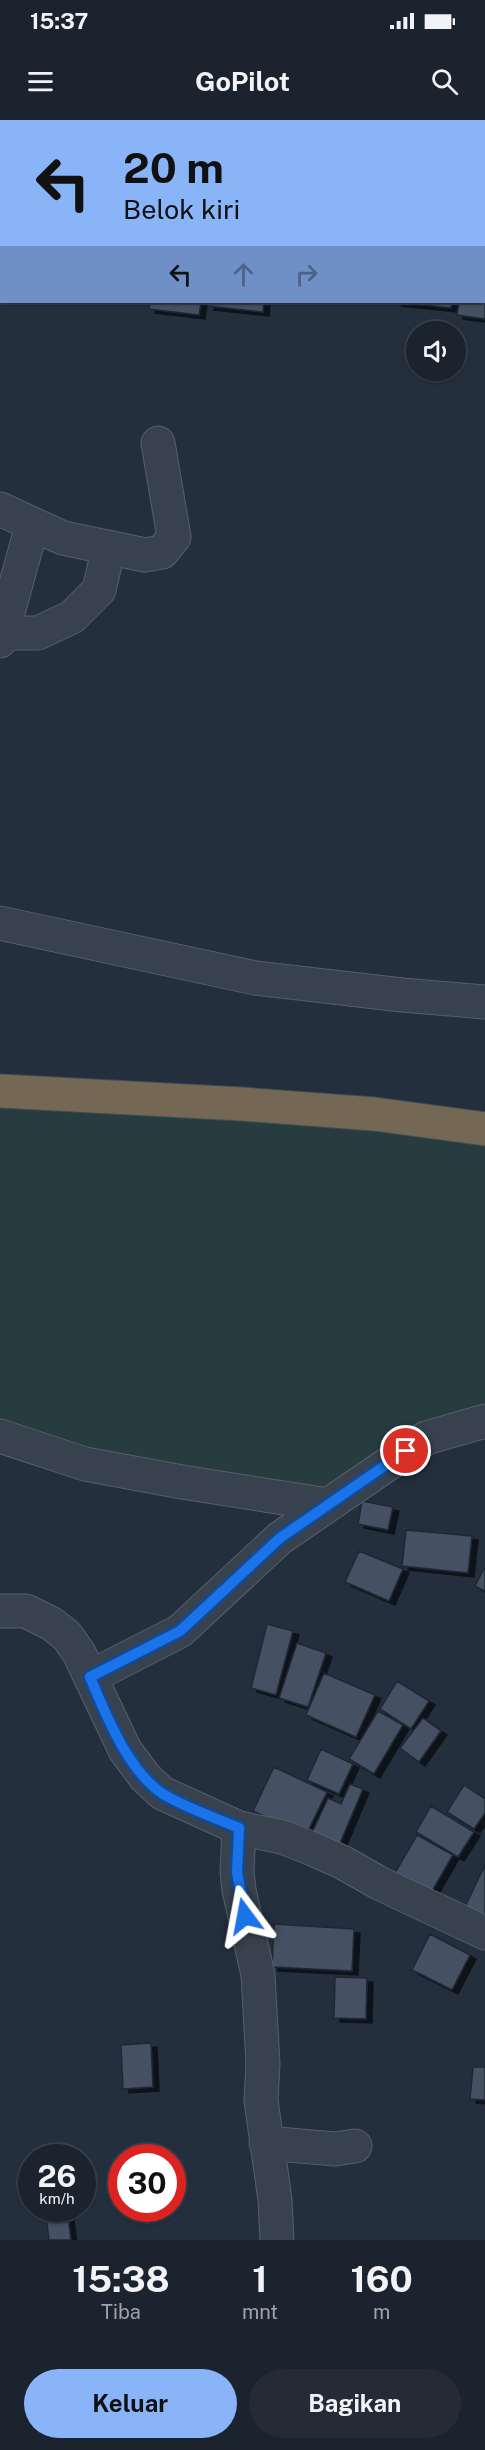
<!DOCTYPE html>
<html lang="id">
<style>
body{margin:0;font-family:"Public Sans",sans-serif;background:#242b36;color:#f1f3f6;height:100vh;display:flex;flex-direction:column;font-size:22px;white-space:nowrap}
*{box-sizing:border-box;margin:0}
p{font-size:20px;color:#a0a4aa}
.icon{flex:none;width:33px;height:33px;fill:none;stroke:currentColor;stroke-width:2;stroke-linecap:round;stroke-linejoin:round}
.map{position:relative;height:2120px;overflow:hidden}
.sheet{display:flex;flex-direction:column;background:#1b232e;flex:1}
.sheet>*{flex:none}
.top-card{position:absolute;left:0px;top:0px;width:486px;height:183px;box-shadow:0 2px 4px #0004,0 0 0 2px #39404a;background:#8ab4f8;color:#111;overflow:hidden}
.tools{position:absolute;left:406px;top:201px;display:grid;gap:12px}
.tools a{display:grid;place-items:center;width:60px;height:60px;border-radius:50%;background:#1b232e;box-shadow:0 2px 4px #0004,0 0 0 2px #39404a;font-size:30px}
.speed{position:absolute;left:18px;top:2024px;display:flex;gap:12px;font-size:30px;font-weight:700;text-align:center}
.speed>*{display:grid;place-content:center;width:78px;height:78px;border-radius:50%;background:#1b232e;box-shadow:0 2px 4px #0004,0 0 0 2px #39404a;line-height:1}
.speed small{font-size:15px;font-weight:400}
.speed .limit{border:9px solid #d22;background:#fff;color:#111}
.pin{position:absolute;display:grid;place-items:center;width:51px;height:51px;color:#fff;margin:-26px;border:3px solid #fff;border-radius:50%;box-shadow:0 2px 6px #0007}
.me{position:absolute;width:66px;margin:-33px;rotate:347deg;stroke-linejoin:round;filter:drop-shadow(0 0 4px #0008)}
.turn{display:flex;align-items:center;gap:21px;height:126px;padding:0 24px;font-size:27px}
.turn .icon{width:78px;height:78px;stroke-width:2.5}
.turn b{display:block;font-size:42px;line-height:51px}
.lanes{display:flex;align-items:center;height:57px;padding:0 24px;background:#0003;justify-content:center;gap:30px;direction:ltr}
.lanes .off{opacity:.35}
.eta{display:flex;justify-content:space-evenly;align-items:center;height:102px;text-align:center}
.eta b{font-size:36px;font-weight:700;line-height:42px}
.primary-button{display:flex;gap:12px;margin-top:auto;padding:12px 24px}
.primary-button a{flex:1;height:69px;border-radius:36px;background:#8ab4f8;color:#111;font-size:24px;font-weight:700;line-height:69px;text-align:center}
.primary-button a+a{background:#242b36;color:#f1f3f6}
.status{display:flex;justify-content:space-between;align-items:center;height:42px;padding:0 30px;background:#1b232e;direction:ltr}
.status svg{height:16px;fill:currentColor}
header{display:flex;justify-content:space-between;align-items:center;height:78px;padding:0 24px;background:#1b232e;font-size:27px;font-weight:700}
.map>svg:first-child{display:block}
.green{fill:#263c3f}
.building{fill:#455162;stroke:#1f2835;stroke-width:1.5;filter:url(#shadow)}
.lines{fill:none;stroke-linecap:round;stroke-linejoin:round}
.minor-casing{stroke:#565f6c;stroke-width:35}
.highway-casing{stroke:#434c59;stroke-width:35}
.minor{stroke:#38414e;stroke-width:33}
.highway{stroke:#746855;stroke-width:33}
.route-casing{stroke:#114b97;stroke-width:15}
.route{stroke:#1a73e8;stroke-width:10}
</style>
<div class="status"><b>15:37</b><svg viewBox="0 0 49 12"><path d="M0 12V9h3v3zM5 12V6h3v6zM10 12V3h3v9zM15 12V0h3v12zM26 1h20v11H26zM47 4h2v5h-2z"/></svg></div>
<header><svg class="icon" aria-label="menu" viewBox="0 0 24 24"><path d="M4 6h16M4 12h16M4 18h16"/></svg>GoPilot<svg class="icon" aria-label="search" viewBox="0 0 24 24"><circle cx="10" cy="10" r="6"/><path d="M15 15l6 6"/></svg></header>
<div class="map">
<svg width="485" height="2120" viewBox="0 0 485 2120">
<defs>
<filter id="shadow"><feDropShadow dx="6" dy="4" stdDeviation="0" flood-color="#0009"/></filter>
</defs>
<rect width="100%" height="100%" fill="#242f3e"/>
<path class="green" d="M 0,971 L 485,1011 L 485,1301 L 328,1385 L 0,1316 Z"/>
<path class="building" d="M 0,0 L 47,0 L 2,2 L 2,134 Z
M 50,0 L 107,0 L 50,2 Z
M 115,0 L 169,0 L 115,2 Z
M 173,0 L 224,0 L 173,2 Z
M 232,0 L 288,0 L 232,2 Z
M 291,0 L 352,0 L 291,2 Z
M 359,0 L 410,0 L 359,2 Z
M 417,0 L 476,0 L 417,2 Z
M 483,0 L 485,0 L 485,199 L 457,195 L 459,182 L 484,182 Z
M 150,182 L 201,182 L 199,195 L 149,189 Z
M 208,182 L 264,182 L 263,192 L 208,186 Z
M 395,182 L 452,182 L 451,188 Z
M 362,1381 L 393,1387 L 388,1410 L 358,1404 Z
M 406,1410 L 472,1416 L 468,1453 L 402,1446 Z
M 359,1431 L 403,1449 L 389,1481 L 345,1462 Z
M 485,1447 L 485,1471 L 475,1466 Z
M 267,1504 L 293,1511 L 276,1575 L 251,1568 Z
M 297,1523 L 326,1533 L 308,1587 L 279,1578 Z
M 324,1553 L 375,1575 L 356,1617 L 306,1595 Z
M 397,1561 L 429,1581 L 411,1609 L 380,1589 Z
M 378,1591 L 403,1605 L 374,1654 L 349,1639 Z
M 423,1598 L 441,1611 L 419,1642 L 400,1628 Z
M 321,1629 L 353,1644 L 339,1674 L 307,1660 Z
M 274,1647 L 327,1672 L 306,1715 L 253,1691 Z
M 350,1664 L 363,1669 L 338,1728 L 310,1717 L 328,1678 L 341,1684 Z
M 464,1665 L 485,1679 L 485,1693 L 474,1709 L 447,1692 Z
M 431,1686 L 474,1712 L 458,1737 L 416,1712 Z
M 417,1715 L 453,1735 L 428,1778 L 392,1758 Z
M 485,1745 L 485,1806 L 461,1795 Z
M 274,1804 L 354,1809 L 352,1851 L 272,1847 Z
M 430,1814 L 470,1835 L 452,1870 L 412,1850 Z
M 335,1857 L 367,1858 L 366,1899 L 334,1898 Z
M 151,1923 L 153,1967 L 123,1969 L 121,1925 Z
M 473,1947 L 485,1947 L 485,1980 L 470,1979 Z
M 117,2056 L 122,2057 L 122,2080 L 109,2075 Z
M 45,2088 L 67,2088 L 71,2120 L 49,2120 Z"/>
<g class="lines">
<g class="minor-casing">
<path id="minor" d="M 0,389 L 63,418 L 145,435 L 162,432 L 174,417 L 158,323
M 2,513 L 38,513 L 72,497 L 99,470 L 109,427
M 0,521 L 32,406
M 0,803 L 255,858 L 402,875 L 485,882
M 0,1316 L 85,1344 L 182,1362 L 328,1385
M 0,1491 L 26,1491 L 52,1504 L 67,1516 L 79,1533 L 125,1630 L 145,1657 L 162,1673 L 239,1708 L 282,1717 L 308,1727 L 342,1742 L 379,1763 L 485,1813
M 90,1557 L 180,1511 L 280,1418 L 426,1318 L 485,1301
M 239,1708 L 237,1752 L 239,1770 L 258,1855 L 263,1944 L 261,1980 L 275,2080 L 277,2120
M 266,2023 L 335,2029 L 355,2026"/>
</g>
<g class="highway-casing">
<path id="highway" d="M 0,971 L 241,984 L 374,994 L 485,1009"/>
</g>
<use href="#minor" class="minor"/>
<use href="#highway" class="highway"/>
</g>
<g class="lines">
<g class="route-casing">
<path id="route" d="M 245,1796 L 237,1752 L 239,1708 C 214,1697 186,1688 163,1674 C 128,1651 106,1595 90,1557 L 180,1511 L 280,1418 L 406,1331"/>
</g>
<use href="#route" class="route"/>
</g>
</svg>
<div class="tools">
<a><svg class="icon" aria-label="sound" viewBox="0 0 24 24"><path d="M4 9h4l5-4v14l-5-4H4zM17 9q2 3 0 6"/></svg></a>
</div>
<div class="speed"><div>26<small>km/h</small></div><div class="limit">30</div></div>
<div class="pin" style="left:406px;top:1331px;background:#d93025"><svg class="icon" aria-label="arrive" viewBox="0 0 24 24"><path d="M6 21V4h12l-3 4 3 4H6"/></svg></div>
<svg class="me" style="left:245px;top:1796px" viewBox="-20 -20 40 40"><path d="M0-17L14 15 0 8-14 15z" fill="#1a73e8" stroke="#fff" stroke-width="4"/></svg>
<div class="top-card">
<div class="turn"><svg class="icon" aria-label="left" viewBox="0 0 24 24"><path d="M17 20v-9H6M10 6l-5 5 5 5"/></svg><div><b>20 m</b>Belok kiri</div></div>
<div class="lanes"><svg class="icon" aria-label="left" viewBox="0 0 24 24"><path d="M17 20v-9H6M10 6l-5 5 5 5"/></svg><svg class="icon off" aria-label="ahead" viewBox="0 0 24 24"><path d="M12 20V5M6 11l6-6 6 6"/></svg><svg class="icon off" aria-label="right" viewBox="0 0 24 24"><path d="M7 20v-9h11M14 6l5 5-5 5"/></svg></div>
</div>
</div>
<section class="sheet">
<div class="eta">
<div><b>15:38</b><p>Tiba</p></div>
<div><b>1</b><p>mnt</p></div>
<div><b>160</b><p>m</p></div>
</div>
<div class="primary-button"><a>Keluar</a><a>Bagikan</a></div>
</section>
